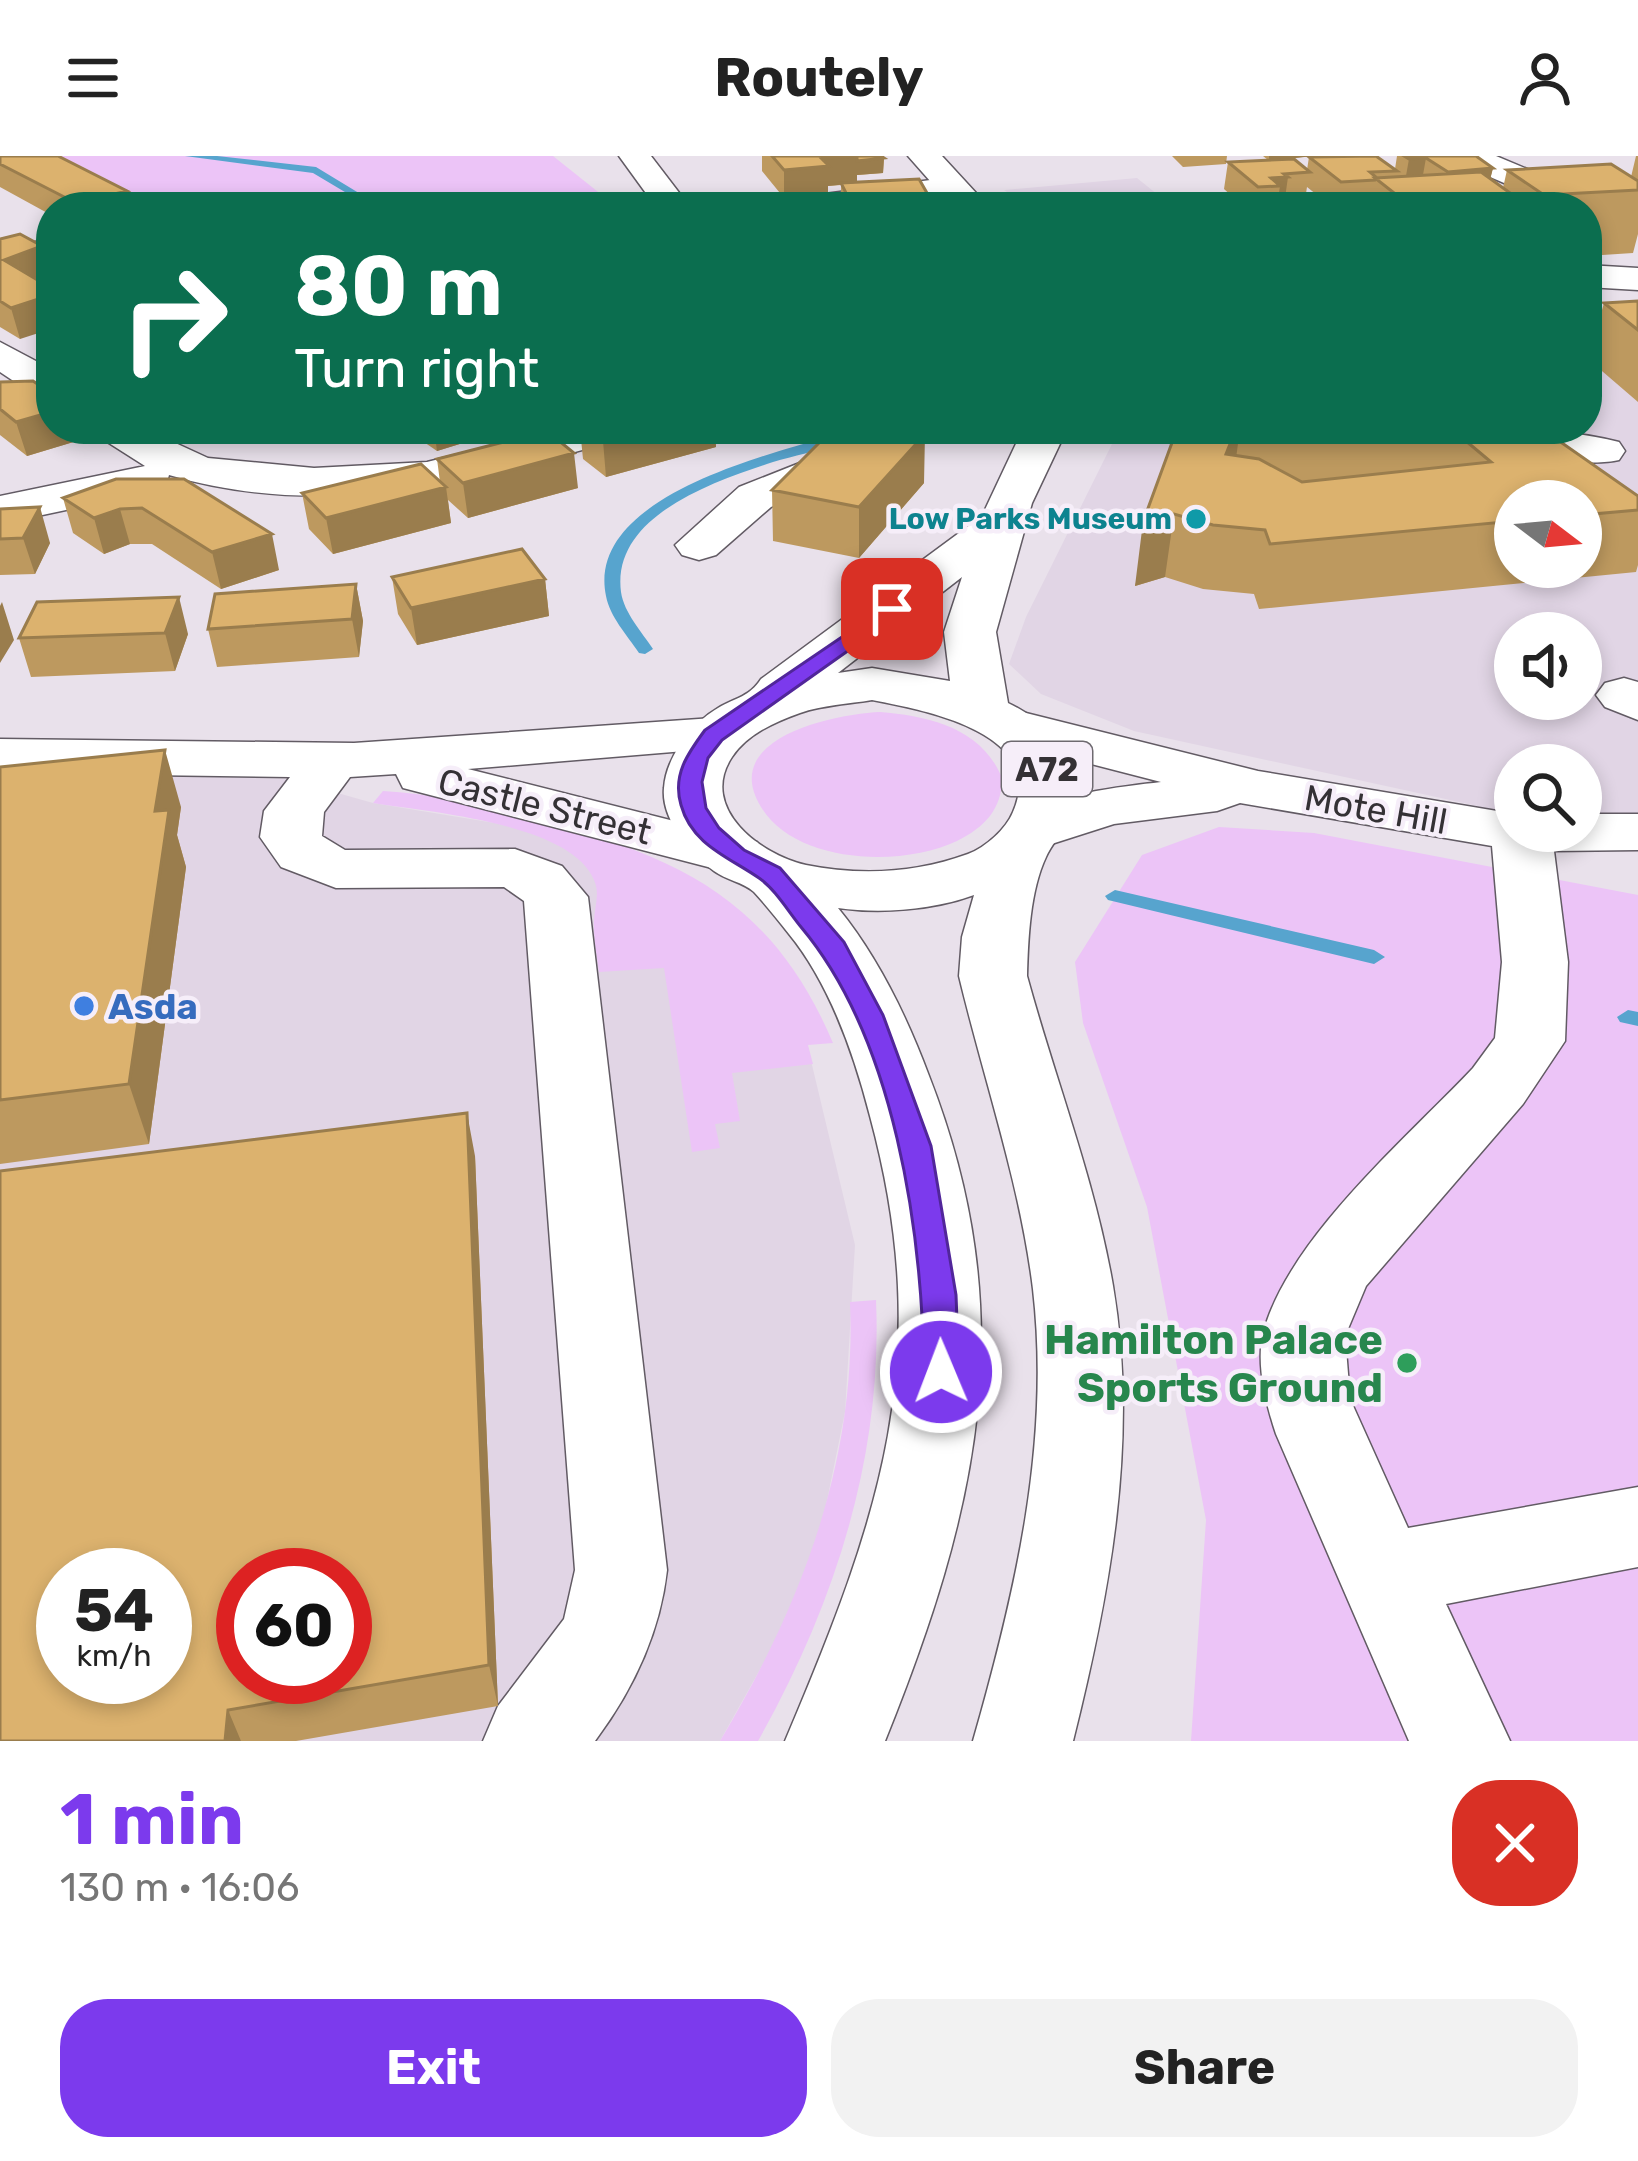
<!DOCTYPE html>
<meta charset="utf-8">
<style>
body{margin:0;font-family:Rubik,sans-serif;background:#f2f2f2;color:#222;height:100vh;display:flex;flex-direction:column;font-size:45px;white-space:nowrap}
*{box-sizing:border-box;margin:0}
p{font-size:39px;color:#767676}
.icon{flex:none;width:66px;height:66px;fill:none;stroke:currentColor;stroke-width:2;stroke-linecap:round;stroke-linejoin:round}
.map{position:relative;height:1585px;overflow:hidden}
.details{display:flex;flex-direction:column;background:#fff;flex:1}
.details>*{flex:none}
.banner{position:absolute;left:36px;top:36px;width:1566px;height:252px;border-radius:48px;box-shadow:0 6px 18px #0003;background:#0b6e4f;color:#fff;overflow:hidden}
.needle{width:78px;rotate:106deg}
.fabs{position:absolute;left:1494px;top:324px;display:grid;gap:24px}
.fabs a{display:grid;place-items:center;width:108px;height:108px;border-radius:50%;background:#fff;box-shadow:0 6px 18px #0003;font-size:60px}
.speed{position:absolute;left:36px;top:1392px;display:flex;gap:24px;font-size:60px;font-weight:700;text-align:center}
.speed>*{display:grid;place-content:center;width:156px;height:156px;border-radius:50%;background:#fff;box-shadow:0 6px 18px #0003;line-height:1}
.speed small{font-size:30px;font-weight:400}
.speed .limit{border:18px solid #d22;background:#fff;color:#111}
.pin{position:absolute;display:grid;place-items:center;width:102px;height:102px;color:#fff;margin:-51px;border-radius:24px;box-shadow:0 6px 18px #0006}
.me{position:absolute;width:132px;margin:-66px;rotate:359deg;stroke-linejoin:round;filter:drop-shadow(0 0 9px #0008)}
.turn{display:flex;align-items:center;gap:42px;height:252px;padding:0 60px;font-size:54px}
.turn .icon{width:156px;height:156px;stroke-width:2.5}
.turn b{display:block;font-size:84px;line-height:102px}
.round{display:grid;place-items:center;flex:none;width:126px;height:126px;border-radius:48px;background:#f2f2f2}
.summary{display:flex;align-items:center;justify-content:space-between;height:204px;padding:0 60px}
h1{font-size:72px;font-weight:700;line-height:90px;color:#7c3aed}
.primary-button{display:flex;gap:24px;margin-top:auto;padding:24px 60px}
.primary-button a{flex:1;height:138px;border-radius:48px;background:#7c3aed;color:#fff;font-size:48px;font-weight:700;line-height:138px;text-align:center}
.primary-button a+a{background:#f2f2f2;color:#222}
header{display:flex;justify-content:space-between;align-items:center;height:156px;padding:0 60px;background:#fff;font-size:54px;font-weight:700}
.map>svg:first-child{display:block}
.built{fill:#e1d5e5;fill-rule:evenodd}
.green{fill:#ecc4f7}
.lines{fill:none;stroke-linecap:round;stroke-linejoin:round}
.stream{fill:#57a4ce;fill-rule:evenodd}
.minor-casing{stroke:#625b64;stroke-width:3}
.major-casing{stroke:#625b64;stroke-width:3}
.minor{fill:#fff;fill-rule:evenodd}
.major{fill:#fff;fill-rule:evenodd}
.wall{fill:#bd995f;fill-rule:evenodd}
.shaded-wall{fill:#9a7d4d}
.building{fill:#dcb26e;stroke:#9a7d4d;stroke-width:3;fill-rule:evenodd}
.route{fill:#7c3aed;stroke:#51269a;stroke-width:3}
.culture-dot{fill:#0f9aa8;stroke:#f6eef9;stroke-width:4.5}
.shop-dot{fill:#3f7fe0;stroke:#f6eef9;stroke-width:4.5}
.leisure-dot{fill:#2e9e5b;stroke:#f6eef9;stroke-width:4.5}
.labels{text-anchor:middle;stroke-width:9;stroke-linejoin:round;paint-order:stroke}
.far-culture-label{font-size:30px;font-weight:bold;fill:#0d838f;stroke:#f6eef9;text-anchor:end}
.shield{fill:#f6eef9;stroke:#6e6a70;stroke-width:3}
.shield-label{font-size:33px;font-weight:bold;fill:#343135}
.street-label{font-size:36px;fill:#343135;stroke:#f6eef9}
.shop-label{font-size:36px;font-weight:bold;fill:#366cbe;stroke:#f6eef9;text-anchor:start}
.near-leisure-label{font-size:42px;font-weight:bold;fill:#27864d;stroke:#f6eef9;text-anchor:end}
</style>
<header><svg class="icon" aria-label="menu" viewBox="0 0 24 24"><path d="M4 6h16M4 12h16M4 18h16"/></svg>Routely<svg class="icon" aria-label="person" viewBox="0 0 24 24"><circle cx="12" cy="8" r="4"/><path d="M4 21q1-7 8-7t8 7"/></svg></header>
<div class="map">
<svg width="1638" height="1585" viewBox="0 0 1638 1585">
<rect width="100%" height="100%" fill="#e9e1eb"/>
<path class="built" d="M 1137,22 L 1173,51 L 1029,51 L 1004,34 Z
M 1638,176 L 1638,663 L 1581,660 L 1581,609 L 1515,609 L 1515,656 L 1505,656 L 1134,575 L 1041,538 L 1009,508 L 1026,461 L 1113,286 L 1112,273 L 1587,273 L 1587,179 ZM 1515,345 L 1581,345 L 1581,411 L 1515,411 ZM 1515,477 L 1581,477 L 1581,543 L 1515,543 Z
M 0,617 L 288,623 L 373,647 L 507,669 L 577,686 L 807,888 L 855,1089 L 845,1256 L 821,1374 L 786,1467 L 720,1585 L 0,1585 ZM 63,1419 L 165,1419 L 165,1521 L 63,1521 ZM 243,1419 L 345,1419 L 345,1521 L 243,1521 Z"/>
<path class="green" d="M 0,0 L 553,0 L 617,51 L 110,51 Z
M 880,556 C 929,560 982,572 1002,622 C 1002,653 985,671 957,685 C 903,711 796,709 761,651 C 718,581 836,558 880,556 Z
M 383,635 C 437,638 485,651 537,664 C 679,700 773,745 833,887 L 808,889 L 813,908 L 732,917 L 740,965 L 715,968 L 720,992 L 692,996 L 664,812 L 599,816 C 597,800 594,785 594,770 C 593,754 601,739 594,724 C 571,667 428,656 373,647 Z
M 1219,671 L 1314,677 L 1638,739 L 1638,1585 L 1191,1585 L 1206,1364 L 1147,1051 L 1083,867 L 1075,806 L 1142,699 Z
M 876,1144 C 883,1301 834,1450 758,1585 L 720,1585 C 801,1450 857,1305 850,1146 Z"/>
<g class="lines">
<path class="stream" d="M 185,0 L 217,0 L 316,11 L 372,45 L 366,51 L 355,51 L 360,45 L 313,17 Z
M 823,282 L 835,285 C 818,296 793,300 773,306 C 716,325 611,359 621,436 C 624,457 642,476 653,493 L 645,498 L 639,497 C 627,479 610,461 606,440 C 586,344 757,302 823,282 Z
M 1115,734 L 1374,794 L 1385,801 L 1374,808 L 1108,744 L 1105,740 Z
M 1628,854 L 1638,856 L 1638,870 L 1620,866 L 1617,861 Z"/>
<g class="minor-casing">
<path id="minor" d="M 619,0 L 651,0 L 690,51 L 656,51 Z
M 1453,0 L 1496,0 L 1532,15 L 1638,36 L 1638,56 L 1511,30 L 1458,7 Z
M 953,21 L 970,31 L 965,38 L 878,51 L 785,51 L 790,44 L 802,41 Z
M 51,82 L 51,104 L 0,117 L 0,95 Z
M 1587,109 L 1638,112 L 1638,134 L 1587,131 Z
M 0,186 L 51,213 L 51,244 L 36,240 L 0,216 Z
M 94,273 L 145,273 L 208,302 L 314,312 L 427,306 L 561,273 L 633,273 L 626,282 C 472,324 330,366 169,319 L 165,333 L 0,368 L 0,340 L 145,310 L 101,282 Z
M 1478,273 C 1525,273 1573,274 1619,286 L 1625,295 L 1619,304 C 1588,312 1497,300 1478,273 Z
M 855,285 L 871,289 L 877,298 L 871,307 L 771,351 L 716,399 L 699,404 L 682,399 L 675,389 L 739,331 Z
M 1624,522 L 1638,526 L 1638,564 L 1605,551 L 1596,539 L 1605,527 Z
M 1018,555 L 1258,615 L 1515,658 L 1515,675 L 1581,675 L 1581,658 L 1638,658 L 1638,694 L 1554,695 L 1568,806 L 1565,885 L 1523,948 L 1366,1130 L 1345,1180 L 1350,1243 L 1408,1372 L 1638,1331 L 1638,1411 L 1446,1448 L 1510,1585 L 1409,1585 L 1276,1278 C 1266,1248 1256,1209 1263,1178 C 1287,1084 1406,983 1473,912 L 1495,882 L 1502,806 L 1492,690 L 1240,647 L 1217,655 L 1114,668 L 1039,692 L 1017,687 L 1009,674 C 1032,639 1120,631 1161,626 L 998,584 L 990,572 L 998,560 Z
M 713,562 L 733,567 L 741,579 L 733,591 L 468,613 L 757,686 L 766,699 L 757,712 L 735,718 L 403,632 L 396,618 L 350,621 L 324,656 L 322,680 L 345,694 L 515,693 L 562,710 L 588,741 L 667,1414 C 660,1477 633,1534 595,1585 L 483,1585 L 498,1550 L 564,1463 L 575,1414 L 524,745 L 504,731 L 336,732 L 281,711 L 260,681 L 264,655 L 290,621 L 0,617 L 0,583 L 354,587 Z"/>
</g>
<g class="major-casing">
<path id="major" d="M 908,0 L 942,0 L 989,51 L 953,51 Z
M 1023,273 L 1067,273 L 1032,347 L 996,476 L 1008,547 C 1041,562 1088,605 1077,646 C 1071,669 1054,683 1046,701 C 1030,735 1028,783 1027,820 C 1055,923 1095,1024 1113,1130 C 1139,1283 1110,1437 1073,1585 L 973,1585 C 1015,1438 1051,1287 1033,1133 C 1020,1027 984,924 959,820 L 962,781 L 974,739 C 933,754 881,758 838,752 C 878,801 907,861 929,920 C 1023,1161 978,1354 885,1585 L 785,1585 C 880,1361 936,1204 870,960 C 854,898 830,828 789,778 C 778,764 766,749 754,736 C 743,726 726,724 714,715 C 690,698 661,663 664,632 C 666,601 692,567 718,552 C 737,541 749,541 761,523 L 982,360 ZM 962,421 L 944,476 L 950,525 L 872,512 L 838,517 ZM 872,544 C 923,554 1048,576 1013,656 C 1006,673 986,691 968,698 C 916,717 860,720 806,709 C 761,699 698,652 732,601 C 747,578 775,566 800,557 C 822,549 849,548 872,544 Z"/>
</g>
<use href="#minor" class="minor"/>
<use href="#major" class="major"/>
</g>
<path class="wall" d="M 0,0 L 131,51 L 51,51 L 51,59 L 0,31 Z
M 762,0 L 881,0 L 884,2 L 883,17 L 857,19 L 857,26 L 935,51 L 841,51 L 841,29 L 828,30 L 828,38 L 784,42 L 762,15 Z
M 1172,0 L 1227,0 L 1226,8 L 1183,11 Z
M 1263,0 L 1313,0 L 1272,4 L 1307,14 L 1309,1 L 1395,13 L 1397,0 L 1476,0 L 1493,12 L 1490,23 L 1503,32 L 1507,14 L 1631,21 L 1636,0 L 1638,0 L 1638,78 L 1633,97 L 1587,100 L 1587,51 L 1332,51 L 1307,31 L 1305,44 L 1284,45 L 1284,49 L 1277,51 L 1244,51 L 1224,33 L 1228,6 L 1268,4 Z
M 0,83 L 42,90 L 50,121 L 39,125 L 20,183 L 0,171 Z
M 1638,145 L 1638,246 L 1588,203 L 1604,147 Z
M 0,226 L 51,273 L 77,273 L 80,284 L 27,300 L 0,279 Z
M 164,273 L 275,273 L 235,284 L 178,282 Z
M 405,273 L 492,273 L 492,278 L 437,295 Z
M 580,273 L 715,273 L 716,291 L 606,321 L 583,303 Z
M 1177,273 L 1542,273 L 1638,340 L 1638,409 L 1636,416 L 1259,453 L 1254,438 L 1203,433 L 1165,421 L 1135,430 ZM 1515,345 L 1581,345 L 1581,411 L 1515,411 Z
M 437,303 L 578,332 L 468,362 L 448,344 L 451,367 L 333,398 L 309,373 L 302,337 L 440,326 Z
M 116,323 L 279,414 L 221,433 L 152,388 L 130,388 L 104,398 L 73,377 L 63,342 Z
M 924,327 L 859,402 L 773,385 L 772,334 Z
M 0,353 L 50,387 L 35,418 L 0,419 Z
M 392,421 L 545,423 L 549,460 L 417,489 L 398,458 Z
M 356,428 L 363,465 L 359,501 L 217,511 L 208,473 Z
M 37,446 L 188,478 L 175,515 L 31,521 L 19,482 Z
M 0,611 L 181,651 L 177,679 L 186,711 L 149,988 L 0,1008 Z
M 475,1000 L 498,1550 L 296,1585 L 0,1585 Z"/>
<path class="shaded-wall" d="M 854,0 L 884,2 L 883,17 L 857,19 L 857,27 L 828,30 L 828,38 L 784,42 L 784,14 L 822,3 Z
M 1269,0 L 1313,0 L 1269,5 Z
M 1426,2 L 1421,30 L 1404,31 L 1409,3 Z
M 1493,12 L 1486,40 L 1442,44 L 1448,16 Z
M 1288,21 L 1284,49 L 1277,50 L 1280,30 L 1271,22 Z
M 127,35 L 131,51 L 77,51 L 76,47 Z
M 42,90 L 50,121 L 13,135 L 4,104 Z
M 51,139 L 51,173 L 20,183 L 11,152 Z
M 51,256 L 51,273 L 77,273 L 80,284 L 27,300 L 16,266 Z
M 233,273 L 275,273 L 235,284 Z
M 434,273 L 492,273 L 492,278 L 437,295 Z
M 602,273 L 715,273 L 716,291 L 606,321 Z
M 1236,273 L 1240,273 L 1234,317 L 1226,298 Z
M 925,278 L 924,327 L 859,402 L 859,351 Z
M 574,297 L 578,332 L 468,362 L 463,327 Z
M 446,331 L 451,367 L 333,398 L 326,362 Z
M 40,351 L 50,387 L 35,418 L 23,382 Z
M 120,353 L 130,388 L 104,398 L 94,362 Z
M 1174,358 L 1165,421 L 1135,430 L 1143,366 Z
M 272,378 L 279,414 L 221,433 L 212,396 Z
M 545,423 L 549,460 L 417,489 L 411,452 Z
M 356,428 L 363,465 L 359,501 L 352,463 Z
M 179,441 L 188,478 L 175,515 L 165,477 Z
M 2,446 L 14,484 L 0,507 L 0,450 Z
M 165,594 L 181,651 L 177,679 L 186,711 L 149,988 L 129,928 L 155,655 Z
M 467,957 L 475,1000 L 498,1550 L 489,1509 Z
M 228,1554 L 241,1585 L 225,1585 Z"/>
<path class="building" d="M 0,0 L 58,0 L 127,35 L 76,47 L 0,8 Z
M 772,0 L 854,0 L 822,3 L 829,10 L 784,14 Z
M 857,0 L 881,0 L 884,2 L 857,5 Z
M 1376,0 L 1397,15 L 1370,16 L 1377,22 L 1375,24 L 1341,26 L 1309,1 Z
M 1404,0 L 1476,0 L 1493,12 L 1448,16 L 1426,2 L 1409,3 Z
M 1294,3 L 1310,16 L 1284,18 L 1288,21 L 1271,22 L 1280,30 L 1258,31 L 1228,6 Z
M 1611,8 L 1638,25 L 1638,34 L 1544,39 L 1507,14 Z
M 1481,16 L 1517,42 L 1408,48 L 1375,22 Z
M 919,23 L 935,51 L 853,51 L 841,27 Z
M 20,78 L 42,90 L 4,104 L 51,132 L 51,139 L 11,152 L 0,145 L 0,83 Z
M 1638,145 L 1638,174 L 1604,147 Z
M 33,225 L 51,237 L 51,256 L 16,266 L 0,253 L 0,226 Z
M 833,273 L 899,273 L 925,278 L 859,351 L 772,334 Z
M 1177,273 L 1236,273 L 1226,298 L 1259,303 L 1302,326 L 1491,306 L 1460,280 L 1394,273 L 1542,273 L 1638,340 L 1638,354 L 1581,359 L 1581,345 L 1515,345 L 1515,365 L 1270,388 L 1265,374 L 1213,369 L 1174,358 L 1143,366 Z
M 547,275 L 574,297 L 463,327 L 437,303 Z
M 421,308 L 446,331 L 326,362 L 302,337 Z
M 116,323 L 184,323 L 272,378 L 212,396 L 142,352 L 120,353 L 94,362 L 63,342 Z
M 40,351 L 23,382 L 0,383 L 0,353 Z
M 522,393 L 545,423 L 411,452 L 392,421 Z
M 356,428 L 352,463 L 208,473 L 215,438 Z
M 179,441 L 165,477 L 19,482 L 37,446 Z
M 165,594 L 155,655 L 169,654 L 129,928 L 0,944 L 0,611 Z
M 467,957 L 489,1509 L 228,1554 L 225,1585 L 0,1585 L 0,1015 ZM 63,1419 L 165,1419 L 165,1521 L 63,1521 ZM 243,1419 L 345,1419 L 345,1521 L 243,1521 Z"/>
<path class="route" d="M 892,447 L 903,453 L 900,458 L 722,584 L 708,602 L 702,626 L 706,652 L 719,672 L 744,694 L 780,712 L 844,786 L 883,859 L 931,990 L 956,1139 L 959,1216 L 953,1226 L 941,1230 L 929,1226 L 924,1216 C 922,1074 895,883 801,771 C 788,755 775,733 759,722 C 729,701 692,689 681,649 C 672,619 688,597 705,574 Z"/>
<circle class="culture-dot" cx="1196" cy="363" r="12"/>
<circle class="shop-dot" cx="84" cy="850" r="12"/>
<circle class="leisure-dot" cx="1407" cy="1207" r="12"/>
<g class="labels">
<g class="far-culture-label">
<text x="1172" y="373">Low Parks Museum</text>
</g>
<rect class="shield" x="1002" y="586" width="90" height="54" rx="9"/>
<g class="shield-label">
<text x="1047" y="625">A72</text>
</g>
<g class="street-label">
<text transform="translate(545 650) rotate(14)" y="13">Castle Street</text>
<text transform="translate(1376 653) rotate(10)" y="13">Mote Hill</text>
</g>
<g class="shop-label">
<text x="108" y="863">Asda</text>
</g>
<g class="near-leisure-label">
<text x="1383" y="1198">Hamilton Palace<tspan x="1383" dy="48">Sports Ground</tspan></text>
</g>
</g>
</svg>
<div class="fabs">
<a><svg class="needle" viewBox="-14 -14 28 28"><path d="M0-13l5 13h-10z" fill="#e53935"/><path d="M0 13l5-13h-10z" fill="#767676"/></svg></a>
<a><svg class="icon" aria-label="sound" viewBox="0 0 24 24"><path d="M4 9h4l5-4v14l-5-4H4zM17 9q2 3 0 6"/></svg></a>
<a><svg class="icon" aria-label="search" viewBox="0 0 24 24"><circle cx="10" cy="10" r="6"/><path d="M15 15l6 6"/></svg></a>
</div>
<div class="speed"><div>54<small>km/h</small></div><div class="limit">60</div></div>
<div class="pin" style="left:892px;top:453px;background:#d93025"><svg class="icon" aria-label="arrive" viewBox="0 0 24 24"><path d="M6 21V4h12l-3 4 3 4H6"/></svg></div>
<svg class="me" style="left:941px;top:1216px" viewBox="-20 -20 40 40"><circle r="17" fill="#7c3aed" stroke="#fff" stroke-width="3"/><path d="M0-11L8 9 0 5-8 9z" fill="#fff"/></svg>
<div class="banner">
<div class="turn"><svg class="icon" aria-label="right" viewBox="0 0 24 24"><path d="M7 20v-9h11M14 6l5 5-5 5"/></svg><div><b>80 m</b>Turn right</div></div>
</div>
</div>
<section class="details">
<div class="summary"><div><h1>1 min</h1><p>130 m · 16:06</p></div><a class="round" style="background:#d93025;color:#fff"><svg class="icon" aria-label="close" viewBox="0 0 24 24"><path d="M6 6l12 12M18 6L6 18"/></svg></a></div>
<div class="primary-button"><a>Exit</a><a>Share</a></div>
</section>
